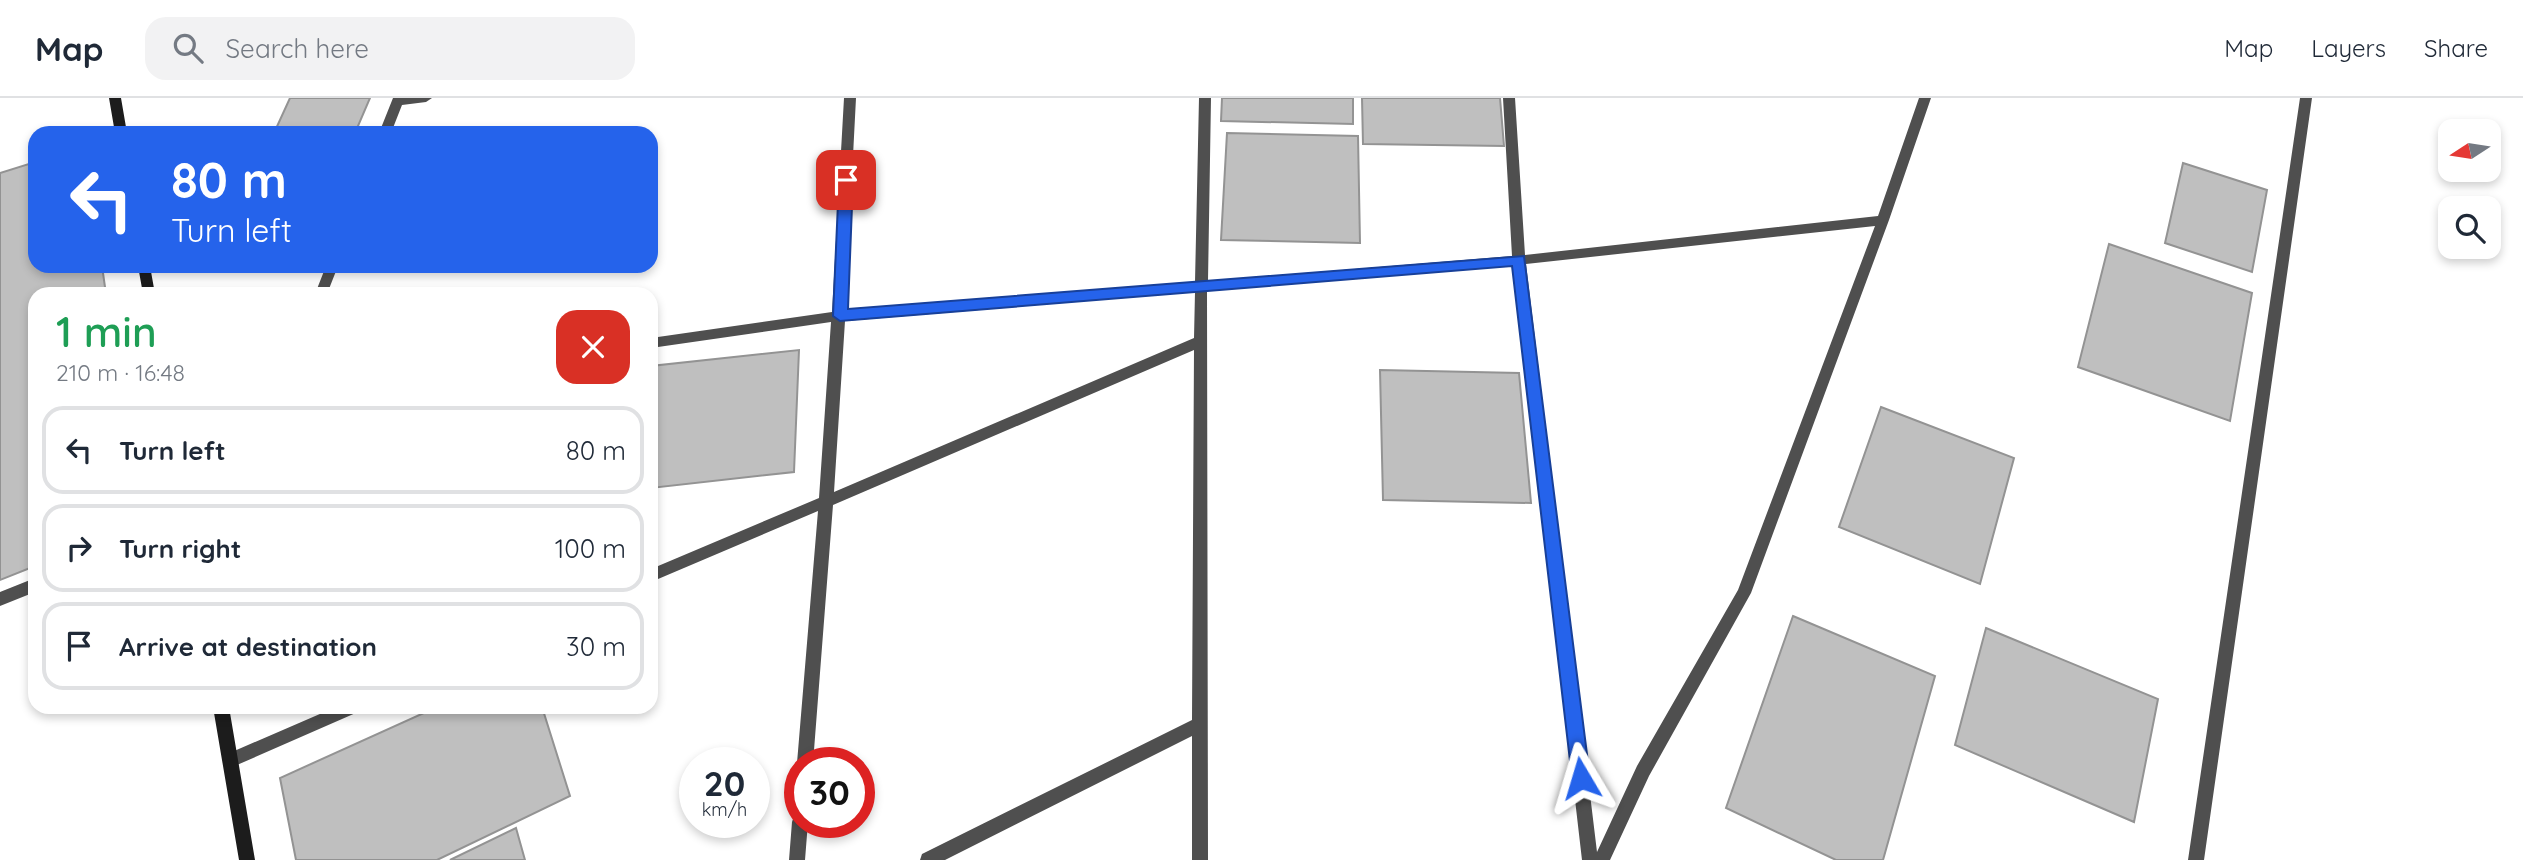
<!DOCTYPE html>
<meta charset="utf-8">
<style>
body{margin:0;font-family:Quicksand,sans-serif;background:#f2f2f3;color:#1f2937;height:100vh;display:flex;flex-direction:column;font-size:26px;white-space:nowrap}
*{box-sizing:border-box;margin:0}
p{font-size:23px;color:#747a83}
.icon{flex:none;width:38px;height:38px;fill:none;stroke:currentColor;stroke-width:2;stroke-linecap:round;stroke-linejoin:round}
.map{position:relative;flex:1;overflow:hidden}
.drawer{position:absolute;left:28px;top:189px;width:630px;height:427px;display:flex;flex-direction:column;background:#fff;border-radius:21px;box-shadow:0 4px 10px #0003}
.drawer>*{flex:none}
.guide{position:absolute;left:28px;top:28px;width:630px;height:147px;border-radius:21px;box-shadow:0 4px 10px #0003;background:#2563eb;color:#fff;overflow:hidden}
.needle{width:46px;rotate:258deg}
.controls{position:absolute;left:2438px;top:21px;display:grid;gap:14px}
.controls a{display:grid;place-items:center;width:63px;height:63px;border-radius:14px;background:#fff;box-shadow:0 4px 10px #0003;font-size:35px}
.speed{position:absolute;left:679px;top:649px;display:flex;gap:14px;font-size:35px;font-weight:700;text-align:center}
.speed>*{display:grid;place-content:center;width:91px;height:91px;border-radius:50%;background:#fff;box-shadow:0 4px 10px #0003;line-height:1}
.speed small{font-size:18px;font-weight:400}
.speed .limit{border:10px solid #d22;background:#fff;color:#111}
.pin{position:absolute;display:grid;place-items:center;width:60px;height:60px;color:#fff;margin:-30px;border-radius:14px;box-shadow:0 4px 10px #0006}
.me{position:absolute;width:77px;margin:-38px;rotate:353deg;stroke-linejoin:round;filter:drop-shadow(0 0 5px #0008)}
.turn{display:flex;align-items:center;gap:24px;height:147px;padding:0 28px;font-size:32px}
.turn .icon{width:91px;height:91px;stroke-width:2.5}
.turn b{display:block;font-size:49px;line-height:60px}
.round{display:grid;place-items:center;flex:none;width:74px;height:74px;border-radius:21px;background:#f2f2f3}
.summary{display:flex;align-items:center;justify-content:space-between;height:119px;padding:0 28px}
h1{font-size:42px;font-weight:600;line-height:52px;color:#1e9e55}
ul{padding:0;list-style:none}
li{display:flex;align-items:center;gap:21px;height:88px;margin:0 14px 10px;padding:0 14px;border:4px solid #e0e1e3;border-radius:21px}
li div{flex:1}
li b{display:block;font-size:26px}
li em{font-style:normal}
header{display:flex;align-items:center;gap:42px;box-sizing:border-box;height:98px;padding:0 35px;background:#fff;border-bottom:2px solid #e0e1e3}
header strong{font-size:33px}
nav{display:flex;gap:38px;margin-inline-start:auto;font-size:24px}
.search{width:490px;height:63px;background:#f2f2f3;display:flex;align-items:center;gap:18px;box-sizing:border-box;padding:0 24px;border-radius:21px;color:#747a83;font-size:26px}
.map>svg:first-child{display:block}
.building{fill:#bfbfbf;stroke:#939393;stroke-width:2}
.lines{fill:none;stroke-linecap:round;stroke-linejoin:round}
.street{fill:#4f4f4f;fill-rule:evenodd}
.secondary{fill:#1c1c1c;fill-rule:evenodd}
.route{fill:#2563eb;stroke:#184099;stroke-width:2}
</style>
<header>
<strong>Map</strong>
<div class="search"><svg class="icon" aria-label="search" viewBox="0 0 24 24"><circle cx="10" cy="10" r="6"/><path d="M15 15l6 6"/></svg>Search here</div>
<nav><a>Map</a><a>Layers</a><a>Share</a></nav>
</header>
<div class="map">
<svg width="2523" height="762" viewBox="0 0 2523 762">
<rect width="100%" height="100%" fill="#fff"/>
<path class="building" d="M 290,0 L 370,0 L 355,35 L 274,35 Z
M 1222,0 L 1353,0 L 1353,26 L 1221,23 Z
M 1362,0 L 1500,0 L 1504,48 L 1363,46 Z
M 1227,35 L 1358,38 L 1360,145 L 1221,142 Z
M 35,64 L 35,168 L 102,168 L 106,196 L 35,196 L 35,468 L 0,482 L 0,75 Z
M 2183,65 L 2267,92 L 2252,174 L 2165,145 Z
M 2109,146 L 2252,195 L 2230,323 L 2078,269 Z
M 799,252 L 794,374 L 651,390 L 651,268 Z
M 1380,272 L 1519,275 L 1531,405 L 1383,402 Z
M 1881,309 L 2014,360 L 1980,486 L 1839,429 Z
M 1793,518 L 1935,578 L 1883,762 L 1836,762 L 1726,710 Z
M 1986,530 L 2158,601 L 2134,724 L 1955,647 Z
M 437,609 L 542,609 L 570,698 L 437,762 L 296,762 L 280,680 Z
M 516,730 L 525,762 L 450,762 Z"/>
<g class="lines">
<path class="street" d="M 393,0 L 432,0 L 426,4 L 402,7 L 391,35 L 379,35 Z
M 844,0 L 856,0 L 845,212 L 1195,184 L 1199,0 L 1211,0 L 1208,183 L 1512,158 L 1503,0 L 1515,0 L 1525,157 L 1878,118 L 1919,0 L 1931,0 L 1889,122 L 1751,495 L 1649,678 L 1610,762 L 1582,762 L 1513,167 L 1207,193 L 1208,762 L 1192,762 L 1192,638 L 945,762 L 920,762 L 922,756 L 1192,622 L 1194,252 L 833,407 L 813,665 L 800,665 L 799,670 L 797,665 L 818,413 L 651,484 L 651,471 L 819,400 L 831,224 L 651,250 L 651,240 L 832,214 ZM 1875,128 L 1738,492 L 1637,668 L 1597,754 L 1526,166 ZM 1195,194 L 1194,240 L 834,394 L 845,223 Z
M 2300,0 L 2312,0 L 2204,762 L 2188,762 Z
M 326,168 L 338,168 L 327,196 L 315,196 Z
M 35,480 L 35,494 L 0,508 L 0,494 Z
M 336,609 L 361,609 L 358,614 L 237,667 L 231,670 L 225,667 L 223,662 L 225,657 Z
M 800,716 L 800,724 L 808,724 L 805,762 L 789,762 L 792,724 L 794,718 Z"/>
<path class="secondary" d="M 109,0 L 121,0 L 127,35 L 115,35 Z
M 138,168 L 150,168 L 155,196 L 143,196 Z
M 213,609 L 229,609 L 255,762 L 239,762 Z"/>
</g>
<path class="route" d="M 846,77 L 853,82 L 848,211 L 1524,158 L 1590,680 L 1587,686 L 1581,689 L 1574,686 L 1572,680 L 1512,168 L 840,223 L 833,218 L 839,82 Z"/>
</svg>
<div class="controls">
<a><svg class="needle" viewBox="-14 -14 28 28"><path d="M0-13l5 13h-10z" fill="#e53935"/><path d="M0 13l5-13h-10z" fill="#747a83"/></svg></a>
<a><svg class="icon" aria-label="search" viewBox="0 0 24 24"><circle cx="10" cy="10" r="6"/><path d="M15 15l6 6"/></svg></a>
</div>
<div class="speed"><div>20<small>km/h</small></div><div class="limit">30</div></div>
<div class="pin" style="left:846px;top:82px;background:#d93025"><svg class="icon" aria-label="arrive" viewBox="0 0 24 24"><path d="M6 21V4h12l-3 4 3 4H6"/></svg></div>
<svg class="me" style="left:1581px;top:680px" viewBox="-20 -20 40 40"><path d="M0-17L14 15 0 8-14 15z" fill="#2563eb" stroke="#fff" stroke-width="4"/></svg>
<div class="guide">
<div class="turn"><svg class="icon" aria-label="left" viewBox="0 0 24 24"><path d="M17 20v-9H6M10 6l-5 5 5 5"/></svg><div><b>80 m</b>Turn left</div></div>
</div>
<section class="drawer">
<div class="summary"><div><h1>1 min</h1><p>210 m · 16:48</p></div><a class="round" style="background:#d93025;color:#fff"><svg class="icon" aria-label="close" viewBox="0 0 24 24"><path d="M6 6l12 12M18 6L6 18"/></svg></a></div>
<ul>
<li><svg class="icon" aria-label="left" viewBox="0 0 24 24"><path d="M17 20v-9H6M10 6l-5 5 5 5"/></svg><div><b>Turn left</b></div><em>80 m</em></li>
<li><svg class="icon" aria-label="right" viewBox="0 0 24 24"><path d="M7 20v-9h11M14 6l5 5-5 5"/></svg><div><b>Turn right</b></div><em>100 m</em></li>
<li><svg class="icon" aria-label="arrive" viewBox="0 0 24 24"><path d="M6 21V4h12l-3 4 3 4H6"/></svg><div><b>Arrive at destination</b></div><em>30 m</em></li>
</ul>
</section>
</div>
